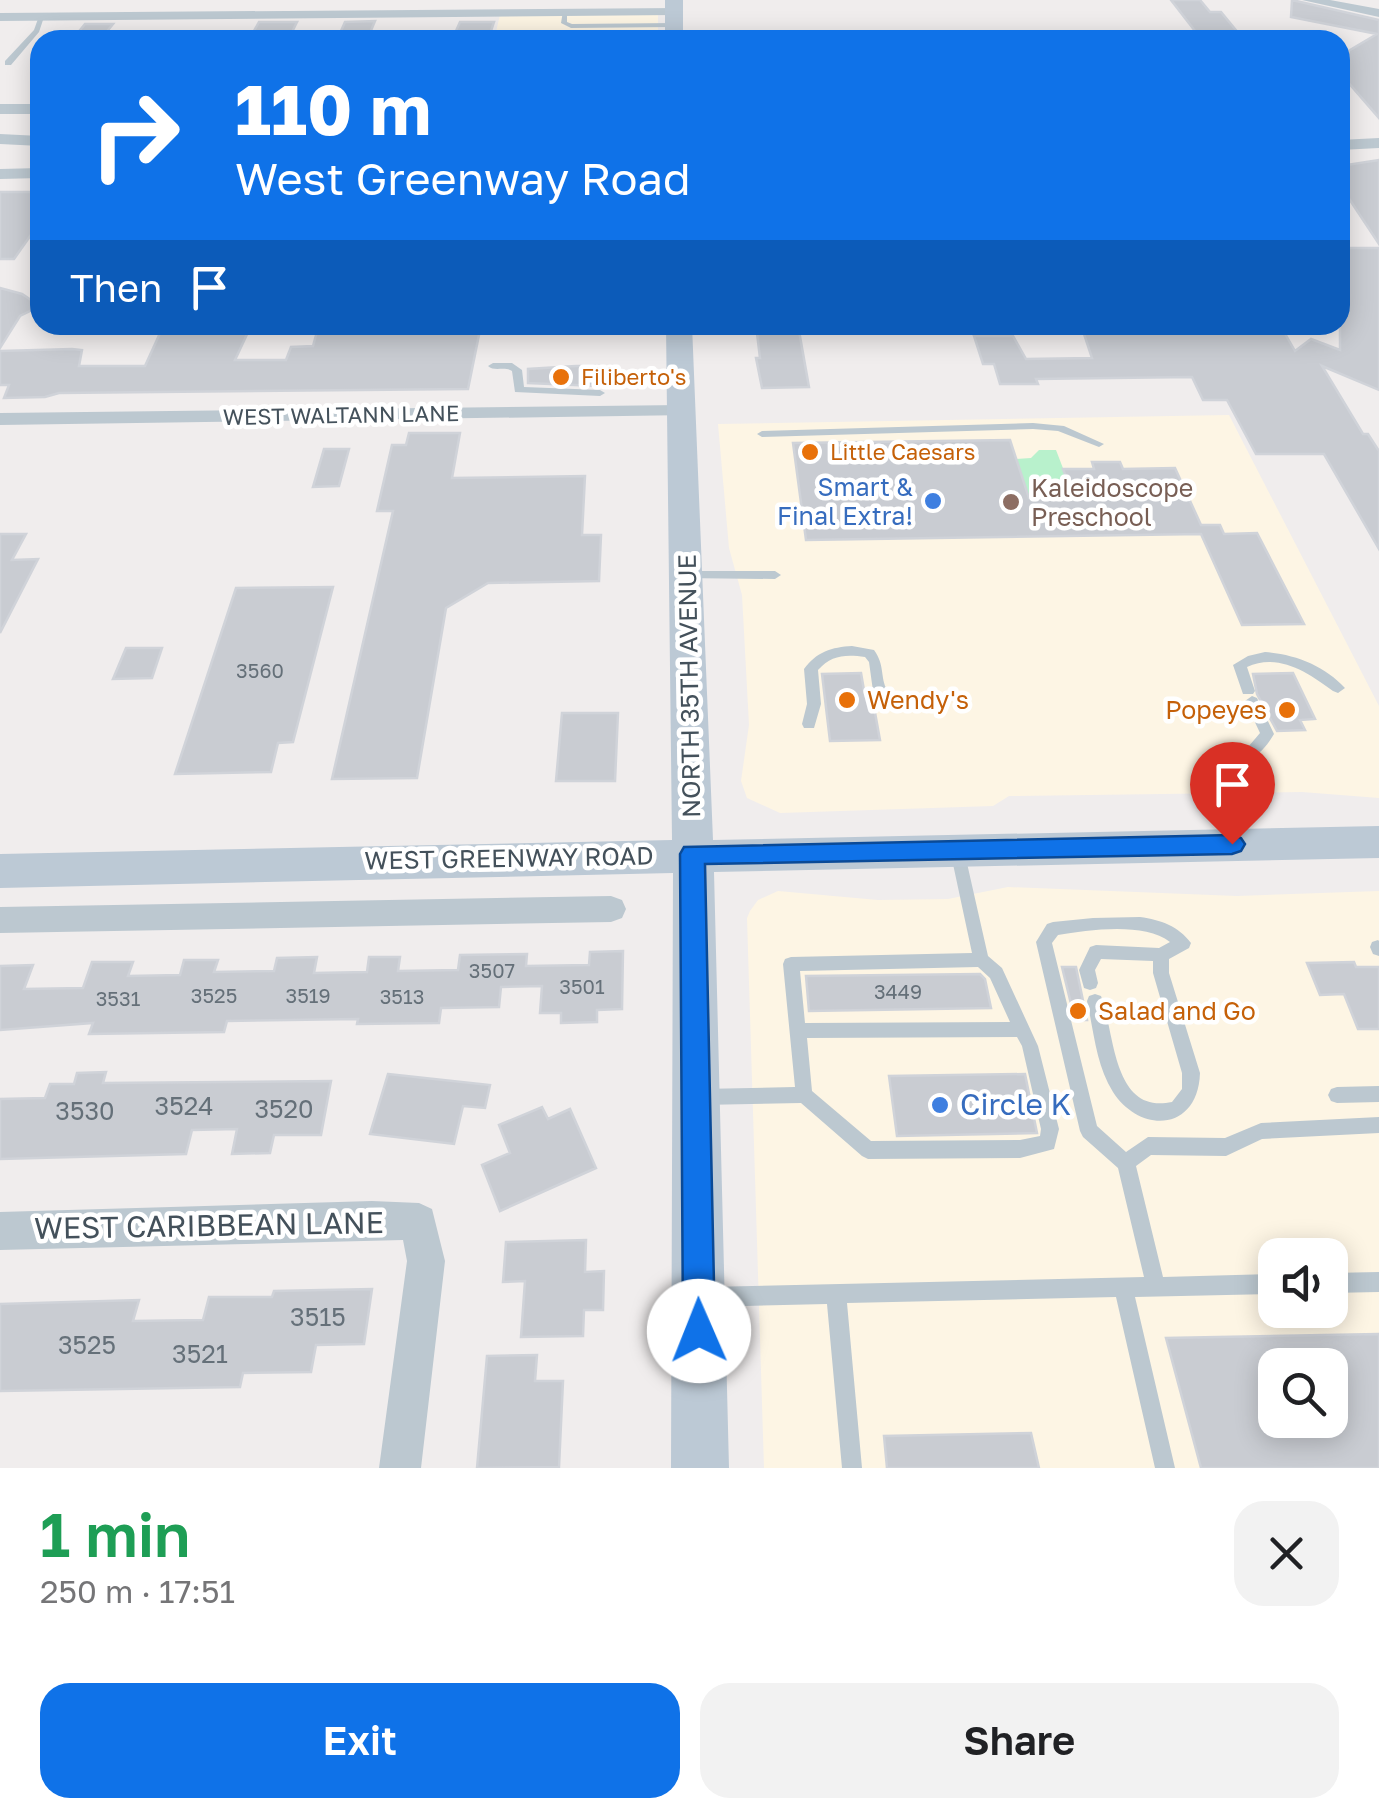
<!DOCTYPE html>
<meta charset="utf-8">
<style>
body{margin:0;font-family:"Golos Text",sans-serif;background:#f2f2f2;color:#202124;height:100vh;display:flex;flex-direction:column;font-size:38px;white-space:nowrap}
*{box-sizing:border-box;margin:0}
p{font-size:32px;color:#757577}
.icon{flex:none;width:55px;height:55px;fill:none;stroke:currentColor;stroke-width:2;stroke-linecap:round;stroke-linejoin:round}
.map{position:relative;height:1468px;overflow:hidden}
.sheet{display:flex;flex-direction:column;background:#fff;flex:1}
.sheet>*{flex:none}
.hud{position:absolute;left:30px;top:30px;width:1320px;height:305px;border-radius:30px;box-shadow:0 5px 25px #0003;background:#0f72e8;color:#fff;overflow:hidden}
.buttons{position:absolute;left:1258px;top:1238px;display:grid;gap:20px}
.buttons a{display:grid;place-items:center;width:90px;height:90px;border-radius:20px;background:#fff;box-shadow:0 5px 25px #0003;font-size:50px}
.pin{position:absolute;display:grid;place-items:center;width:85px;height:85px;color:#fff;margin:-102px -42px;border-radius:50% 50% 50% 0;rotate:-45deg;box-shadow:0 0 10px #0007}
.pin .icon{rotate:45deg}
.me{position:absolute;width:110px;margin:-55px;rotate:359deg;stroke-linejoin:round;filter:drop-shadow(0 0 8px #0008)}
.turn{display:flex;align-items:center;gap:35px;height:210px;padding:0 40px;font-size:45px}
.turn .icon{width:130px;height:130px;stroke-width:2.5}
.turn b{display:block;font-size:70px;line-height:85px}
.then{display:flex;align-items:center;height:95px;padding:0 40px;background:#0003;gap:20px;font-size:38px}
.round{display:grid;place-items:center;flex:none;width:105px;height:105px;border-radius:30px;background:#f2f2f2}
.head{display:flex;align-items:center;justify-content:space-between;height:170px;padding:0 40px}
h1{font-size:60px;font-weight:600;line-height:75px;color:#1e9e55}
.action{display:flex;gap:20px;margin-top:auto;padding:20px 40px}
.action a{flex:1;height:115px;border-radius:30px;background:#0f72e8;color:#fff;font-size:40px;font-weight:600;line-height:115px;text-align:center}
.action a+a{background:#f2f2f2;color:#202124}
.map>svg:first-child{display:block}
.commercial{fill:#fdf5e4;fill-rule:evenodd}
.green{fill:#b8f1cc}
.building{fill:#c9ccd2;stroke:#d0d3d9;stroke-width:2.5;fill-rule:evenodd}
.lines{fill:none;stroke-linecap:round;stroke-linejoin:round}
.service{fill:#bcc8d0;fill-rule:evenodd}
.minor{fill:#bcc8d0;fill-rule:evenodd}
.secondary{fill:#bcc9d5;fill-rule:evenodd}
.route{fill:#0f72e8;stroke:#0a4a97;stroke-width:2.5}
.food-dot{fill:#e8710a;stroke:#fff;stroke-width:4}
.shop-dot{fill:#3f7fe0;stroke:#fff;stroke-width:4}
.education-dot{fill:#8d6e63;stroke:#fff;stroke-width:4}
.labels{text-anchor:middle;stroke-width:9;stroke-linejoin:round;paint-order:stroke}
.number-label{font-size:20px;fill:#657079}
.far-food-label{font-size:22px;fill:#c56008;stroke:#fff;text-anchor:start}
.far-street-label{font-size:22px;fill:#44515b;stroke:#fff}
.shop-label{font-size:25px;fill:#366cbe;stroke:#fff;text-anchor:end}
.education-label{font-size:25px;fill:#785e54;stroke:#fff;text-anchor:start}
.street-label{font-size:25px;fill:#44515b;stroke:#fff}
.food-label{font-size:25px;fill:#c56008;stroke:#fff;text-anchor:start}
.near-number-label{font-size:25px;fill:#657079}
.near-shop-label{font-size:30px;fill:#366cbe;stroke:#fff;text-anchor:start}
.near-street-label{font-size:30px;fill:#44515b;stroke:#fff}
</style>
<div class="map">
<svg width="1379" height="1468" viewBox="0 0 1379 1468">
<rect width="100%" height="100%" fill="#f0eded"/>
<path class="commercial" d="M 500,15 L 658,15 L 658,40 L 494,40 Z
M 1229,415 L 1379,706 L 1379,798 L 1302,792 L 1009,796 L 993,806 L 780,813 L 747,798 L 741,781 L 749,725 L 742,595 L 729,548 L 718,424 Z
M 1008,887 L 1237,896 L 1379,891 L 1379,1468 L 764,1468 L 747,918 L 750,911 L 758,900 L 778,891 L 878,900 L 948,899 ZM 1275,1255 L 1330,1255 L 1330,1310 L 1275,1310 ZM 1275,1365 L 1330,1365 L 1330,1420 L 1275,1420 Z"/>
<path class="green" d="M 1039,450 L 1056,450 L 1074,497 L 1029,498 L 1016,459 L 1031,458 Z"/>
<path class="building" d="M 1171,0 L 1200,0 L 1210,12 L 1221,12 L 1244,40 L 1202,40 Z
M 1292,0 L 1379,20 L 1379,118 L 1340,73 L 1340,56 L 1377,34 L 1291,17 Z
M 375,21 L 367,40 L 337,40 L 345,22 Z
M 259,22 L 297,22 L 288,40 L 249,40 Z
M 460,22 L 494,22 L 488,40 L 452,40 Z
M 85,24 L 113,24 L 100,40 L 72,40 Z
M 1379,160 L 1379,244 L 1340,185 L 1340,166 Z
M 0,192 L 40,192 L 40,222 L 14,259 L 0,259 Z
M 1340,248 L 1379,248 L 1379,390 L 1322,366 L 1363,434 L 1368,434 L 1379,451 L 1379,549 L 1324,454 L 1256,454 L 1227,400 L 1203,400 L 1192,377 L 1036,379 L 1038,384 L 1000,384 L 994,364 L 983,364 L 974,336 L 1013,336 L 1026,359 L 1092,358 L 1081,325 L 1280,325 L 1295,351 L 1311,339 L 1340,350 Z
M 0,288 L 22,294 L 40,306 L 20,316 L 0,348 Z
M 481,325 L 468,389 L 59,393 L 45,397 L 4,398 L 9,385 L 0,385 L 0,351 L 72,349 L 82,350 L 79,366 L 145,366 L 161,331 L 249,330 L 235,360 L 286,360 L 291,347 L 313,346 L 318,328 Z
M 756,325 L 798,325 L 809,387 L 762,388 L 756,358 L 760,358 Z
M 576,366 L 598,366 L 597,386 L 528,383 L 528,369 Z
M 409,433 L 460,433 L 452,478 L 585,476 L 582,535 L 601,535 L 599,581 L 488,583 L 446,608 L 417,778 L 332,779 L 393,511 L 377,511 L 392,445 L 406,445 Z
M 1010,440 L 1029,498 L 1074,497 L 1063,469 L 1094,469 L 1092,462 L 1120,462 L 1123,469 L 1175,468 L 1201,525 L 1220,525 L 1224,534 L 1257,533 L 1304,624 L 1242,625 L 1201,534 L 806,540 L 793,443 Z
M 324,449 L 349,449 L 339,486 L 313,487 Z
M 0,534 L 26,534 L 12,560 L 38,559 L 0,633 Z
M 333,587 L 293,742 L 278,743 L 271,772 L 175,774 L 236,588 Z
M 126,648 L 162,648 L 152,678 L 113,679 Z
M 861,673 L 865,696 L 872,696 L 880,740 L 830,741 L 822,674 Z
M 1293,673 L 1315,719 L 1300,720 L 1305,730 L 1277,731 L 1257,694 L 1253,674 Z
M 562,713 L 618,713 L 615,781 L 556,781 Z
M 623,951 L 622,1009 L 597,1010 L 597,1022 L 561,1023 L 561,1013 L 540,1013 L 542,986 L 501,987 L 499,1007 L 441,1008 L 439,1023 L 357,1024 L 358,1019 L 227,1021 L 224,1032 L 89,1034 L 93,1023 L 0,1030 L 0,966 L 33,965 L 24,989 L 83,988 L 92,962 L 133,962 L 128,976 L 180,975 L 184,960 L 218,960 L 214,972 L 274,971 L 277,958 L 317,957 L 314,973 L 367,972 L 369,957 L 400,957 L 398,971 L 458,970 L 460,955 L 527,954 L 526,966 L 589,965 L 590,952 Z
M 1354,962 L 1356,967 L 1379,967 L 1379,1029 L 1358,1029 L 1344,994 L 1320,995 L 1307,963 Z
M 1062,967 L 1076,967 L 1087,1020 L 1075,1020 Z
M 980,974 L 985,979 L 991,1008 L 809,1011 L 806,976 Z
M 106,1072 L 103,1083 L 331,1081 L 321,1135 L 274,1135 L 270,1153 L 232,1154 L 237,1129 L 192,1130 L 186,1154 L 0,1159 L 0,1099 L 45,1098 L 50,1084 L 74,1084 L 77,1073 Z
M 388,1074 L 490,1085 L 485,1108 L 463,1106 L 454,1144 L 370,1134 Z
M 1025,1074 L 1037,1133 L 897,1136 L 889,1076 Z
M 542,1107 L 548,1119 L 570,1109 L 596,1168 L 500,1211 L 482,1165 L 510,1153 L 499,1125 Z
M 586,1240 L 585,1272 L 604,1271 L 603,1310 L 584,1310 L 583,1336 L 521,1337 L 525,1281 L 503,1282 L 506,1242 Z
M 372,1289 L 364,1344 L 316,1345 L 311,1372 L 243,1373 L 240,1387 L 0,1391 L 0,1304 L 139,1300 L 133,1321 L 203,1320 L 209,1297 L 272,1297 L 274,1291 Z
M 1379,1334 L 1379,1468 L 1201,1468 L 1166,1338 ZM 1275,1365 L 1330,1365 L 1330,1420 L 1275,1420 Z
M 537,1355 L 535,1381 L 563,1381 L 559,1467 L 477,1468 L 487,1356 Z
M 1031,1433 L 1039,1468 L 887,1468 L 884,1436 Z"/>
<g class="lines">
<path class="service" d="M 563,11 L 567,11 L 567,22 L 572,24 L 674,23 L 677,25 L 674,27 L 571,28 L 561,23 Z
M 39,16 L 44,17 L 39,32 L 11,65 L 5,65 L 5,61 L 34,30 Z
M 649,38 L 674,38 L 677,40 L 646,40 Z
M 512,363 L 522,370 L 524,387 L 600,390 L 605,393 L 600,396 L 515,392 L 512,371 C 505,366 494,372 488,366 L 493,363 Z
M 1033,423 L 1064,426 L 1104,444 L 1099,447 L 1058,431 L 1033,429 L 762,437 L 757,434 L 762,431 Z
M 686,571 L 775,571 L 781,575 L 775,579 L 682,578 L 680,575 L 682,572 Z
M 852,646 L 874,650 C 885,665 880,677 887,690 C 891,696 900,702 905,708 L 903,711 L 893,711 L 873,691 L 869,662 L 865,657 C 846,654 831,655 818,670 L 821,704 L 814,728 L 804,728 L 802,724 L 807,704 L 804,669 C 816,652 832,647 852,646 Z
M 1265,652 C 1295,654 1325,666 1345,688 L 1338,693 L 1333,691 C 1309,673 1278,652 1247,667 L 1255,691 L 1253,694 L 1243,694 L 1233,665 L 1248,656 Z
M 1252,696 L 1257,698 L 1274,734 C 1268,744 1257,760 1245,757 L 1243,753 L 1260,733 L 1245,701 Z
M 957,844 L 962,846 L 964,850 L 988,956 L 1002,968 L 1038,1046 L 1059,1129 L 1054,1149 L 1020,1158 L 868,1159 L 862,1156 L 801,1103 L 701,1105 L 695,1103 L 692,1097 L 695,1091 L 701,1089 L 795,1087 L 783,964 L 785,959 L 791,957 L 972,953 L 950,850 L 952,846 ZM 978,967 L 990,978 L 1010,1022 L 805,1023 L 800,971 ZM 1017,1037 L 1022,1046 L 1041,1129 L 1040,1136 L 1020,1140 L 871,1141 L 812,1091 L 807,1038 Z
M 1140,917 C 1161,920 1178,926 1191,943 L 1189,948 L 1169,959 L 1169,973 L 1200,1073 C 1198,1132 1140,1134 1113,1092 C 1096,1065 1094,1032 1087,1001 L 1089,996 L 1095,994 L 1101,996 C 1115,1032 1112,1115 1172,1102 L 1182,1089 L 1182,1073 L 1153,973 L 1153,961 L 1101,959 L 1095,970 L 1098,983 L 1096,988 L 1090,990 L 1084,988 L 1079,970 L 1090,947 L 1096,945 L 1159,948 L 1170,942 C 1144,922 1089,930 1058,935 L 1052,943 L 1097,1126 L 1126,1152 L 1148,1137 L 1225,1138 L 1261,1123 L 1379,1117 L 1379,1133 L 1262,1139 L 1226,1156 L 1151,1155 L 1136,1166 L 1163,1277 L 1275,1274 L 1275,1294 L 1135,1297 L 1175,1468 L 1155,1468 L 1116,1297 L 847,1303 L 862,1468 L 842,1468 L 827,1304 L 706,1307 L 699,1304 L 696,1297 L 699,1290 L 706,1287 L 1144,1277 L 1118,1168 L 1083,1137 L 1080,1131 L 1036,942 L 1047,924 L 1053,922 L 1093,918 Z
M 1378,940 L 1379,941 L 1379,956 L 1373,954 L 1370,947 L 1372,942 Z
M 1379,1086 L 1379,1102 L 1337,1103 L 1331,1101 L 1328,1095 L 1331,1089 L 1337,1087 Z
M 1379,1272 L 1379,1292 L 1330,1293 L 1330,1273 Z"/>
<path class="minor" d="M 1302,0 L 1330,0 L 1379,9 L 1379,17 Z
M 679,8 L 679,14 L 674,15 L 0,21 L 0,13 Z
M 0,104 L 40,104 L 40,114 L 0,114 Z
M 0,134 L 40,136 L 40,146 L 0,144 Z
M 1379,138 L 1379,148 L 1340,150 L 1340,140 Z
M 40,168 L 40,178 L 0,179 L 0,169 Z
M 682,405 L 689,407 L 693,411 L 689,415 L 0,425 L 0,413 Z
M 611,896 L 622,900 L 626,909 L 622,918 L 611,922 L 0,933 L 0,907 Z
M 372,1201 L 419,1203 L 432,1209 L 445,1261 L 421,1468 L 379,1468 L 407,1261 L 403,1240 L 0,1250 L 0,1212 Z"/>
<path class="secondary" d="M 665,0 L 683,0 L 683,40 L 665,40 Z
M 666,325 L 692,325 L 713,840 L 1379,826 L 1379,858 L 714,872 L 729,1468 L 671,1468 L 673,873 L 0,888 L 0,854 L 672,840 Z"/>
</g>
<path class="route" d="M 1232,835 L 1241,838 L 1245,844 L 1241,851 L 1232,854 L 705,864 L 715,1331 L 710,1343 L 699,1347 L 688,1343 L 683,1331 L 680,854 L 684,847 Z"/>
<g class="food-dot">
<circle cx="561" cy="377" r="10"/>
<circle cx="810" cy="452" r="10"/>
<circle cx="847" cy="700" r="10"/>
<circle cx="1287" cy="710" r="10"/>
<circle cx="1078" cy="1011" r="10"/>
</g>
<g class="shop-dot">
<circle cx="933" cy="501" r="10"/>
<circle cx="940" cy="1105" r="10"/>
</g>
<circle class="education-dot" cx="1011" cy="502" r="10"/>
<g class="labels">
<g class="number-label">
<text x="260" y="678">3560</text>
<text x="492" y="978">3507</text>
<text x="582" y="994">3501</text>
<text x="898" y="999">3449</text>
<text x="214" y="1003">3525</text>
<text x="308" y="1003">3519</text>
<text x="402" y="1004">3513</text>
<text x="118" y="1006">3531</text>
</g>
<g class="far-food-label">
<text x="581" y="385">Filiberto's</text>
<text x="830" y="460">Little Caesars</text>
</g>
<g class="far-street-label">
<text transform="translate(341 415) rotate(-1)" y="8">WEST WALTANN LANE</text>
</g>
<g class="shop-label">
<text x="913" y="496">Smart &amp;<tspan x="913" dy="29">Final Extra!</tspan></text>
</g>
<g class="education-label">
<text x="1031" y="497">Kaleidoscope<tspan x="1031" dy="29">Preschool</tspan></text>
</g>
<g class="street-label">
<text transform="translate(689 686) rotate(-91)" y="9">NORTH 35TH AVENUE</text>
<text transform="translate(509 858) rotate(-1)" y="9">WEST GREENWAY ROAD</text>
</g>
<g class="food-label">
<text x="867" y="709">Wendy's</text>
<text x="1267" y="719" text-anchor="end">Popeyes</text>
<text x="1098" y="1020">Salad and Go</text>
</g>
<g class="near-number-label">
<text x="184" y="1115">3524</text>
<text x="284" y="1118">3520</text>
<text x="85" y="1120">3530</text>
<text x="318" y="1326">3515</text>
<text x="87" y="1354">3525</text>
<text x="200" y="1363">3521</text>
</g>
<g class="near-shop-label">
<text x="960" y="1115">Circle K</text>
</g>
<g class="near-street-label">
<text transform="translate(209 1226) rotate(-1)" y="10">WEST CARIBBEAN LANE</text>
</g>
</g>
</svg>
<div class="buttons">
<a><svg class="icon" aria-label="sound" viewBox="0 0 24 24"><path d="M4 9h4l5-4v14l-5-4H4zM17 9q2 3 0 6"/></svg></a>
<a><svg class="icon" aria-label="search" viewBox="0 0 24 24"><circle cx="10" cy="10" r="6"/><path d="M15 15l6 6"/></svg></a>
</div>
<div class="pin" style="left:1232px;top:844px;background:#d93025"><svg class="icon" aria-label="arrive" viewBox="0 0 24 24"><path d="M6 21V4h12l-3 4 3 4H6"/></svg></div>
<svg class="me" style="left:699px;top:1331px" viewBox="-20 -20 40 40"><circle r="19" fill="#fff"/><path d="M0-13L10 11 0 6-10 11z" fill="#0f72e8"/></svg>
<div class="hud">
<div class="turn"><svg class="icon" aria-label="right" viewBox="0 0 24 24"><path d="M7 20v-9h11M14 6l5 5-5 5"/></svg><div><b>110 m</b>West Greenway Road</div></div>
<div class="then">Then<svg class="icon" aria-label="arrive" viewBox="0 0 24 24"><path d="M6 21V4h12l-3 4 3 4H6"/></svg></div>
</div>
</div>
<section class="sheet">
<div class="head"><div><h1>1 min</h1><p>250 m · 17:51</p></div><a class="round"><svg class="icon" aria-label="close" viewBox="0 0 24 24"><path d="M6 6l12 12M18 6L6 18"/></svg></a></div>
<div class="action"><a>Exit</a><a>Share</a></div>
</section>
